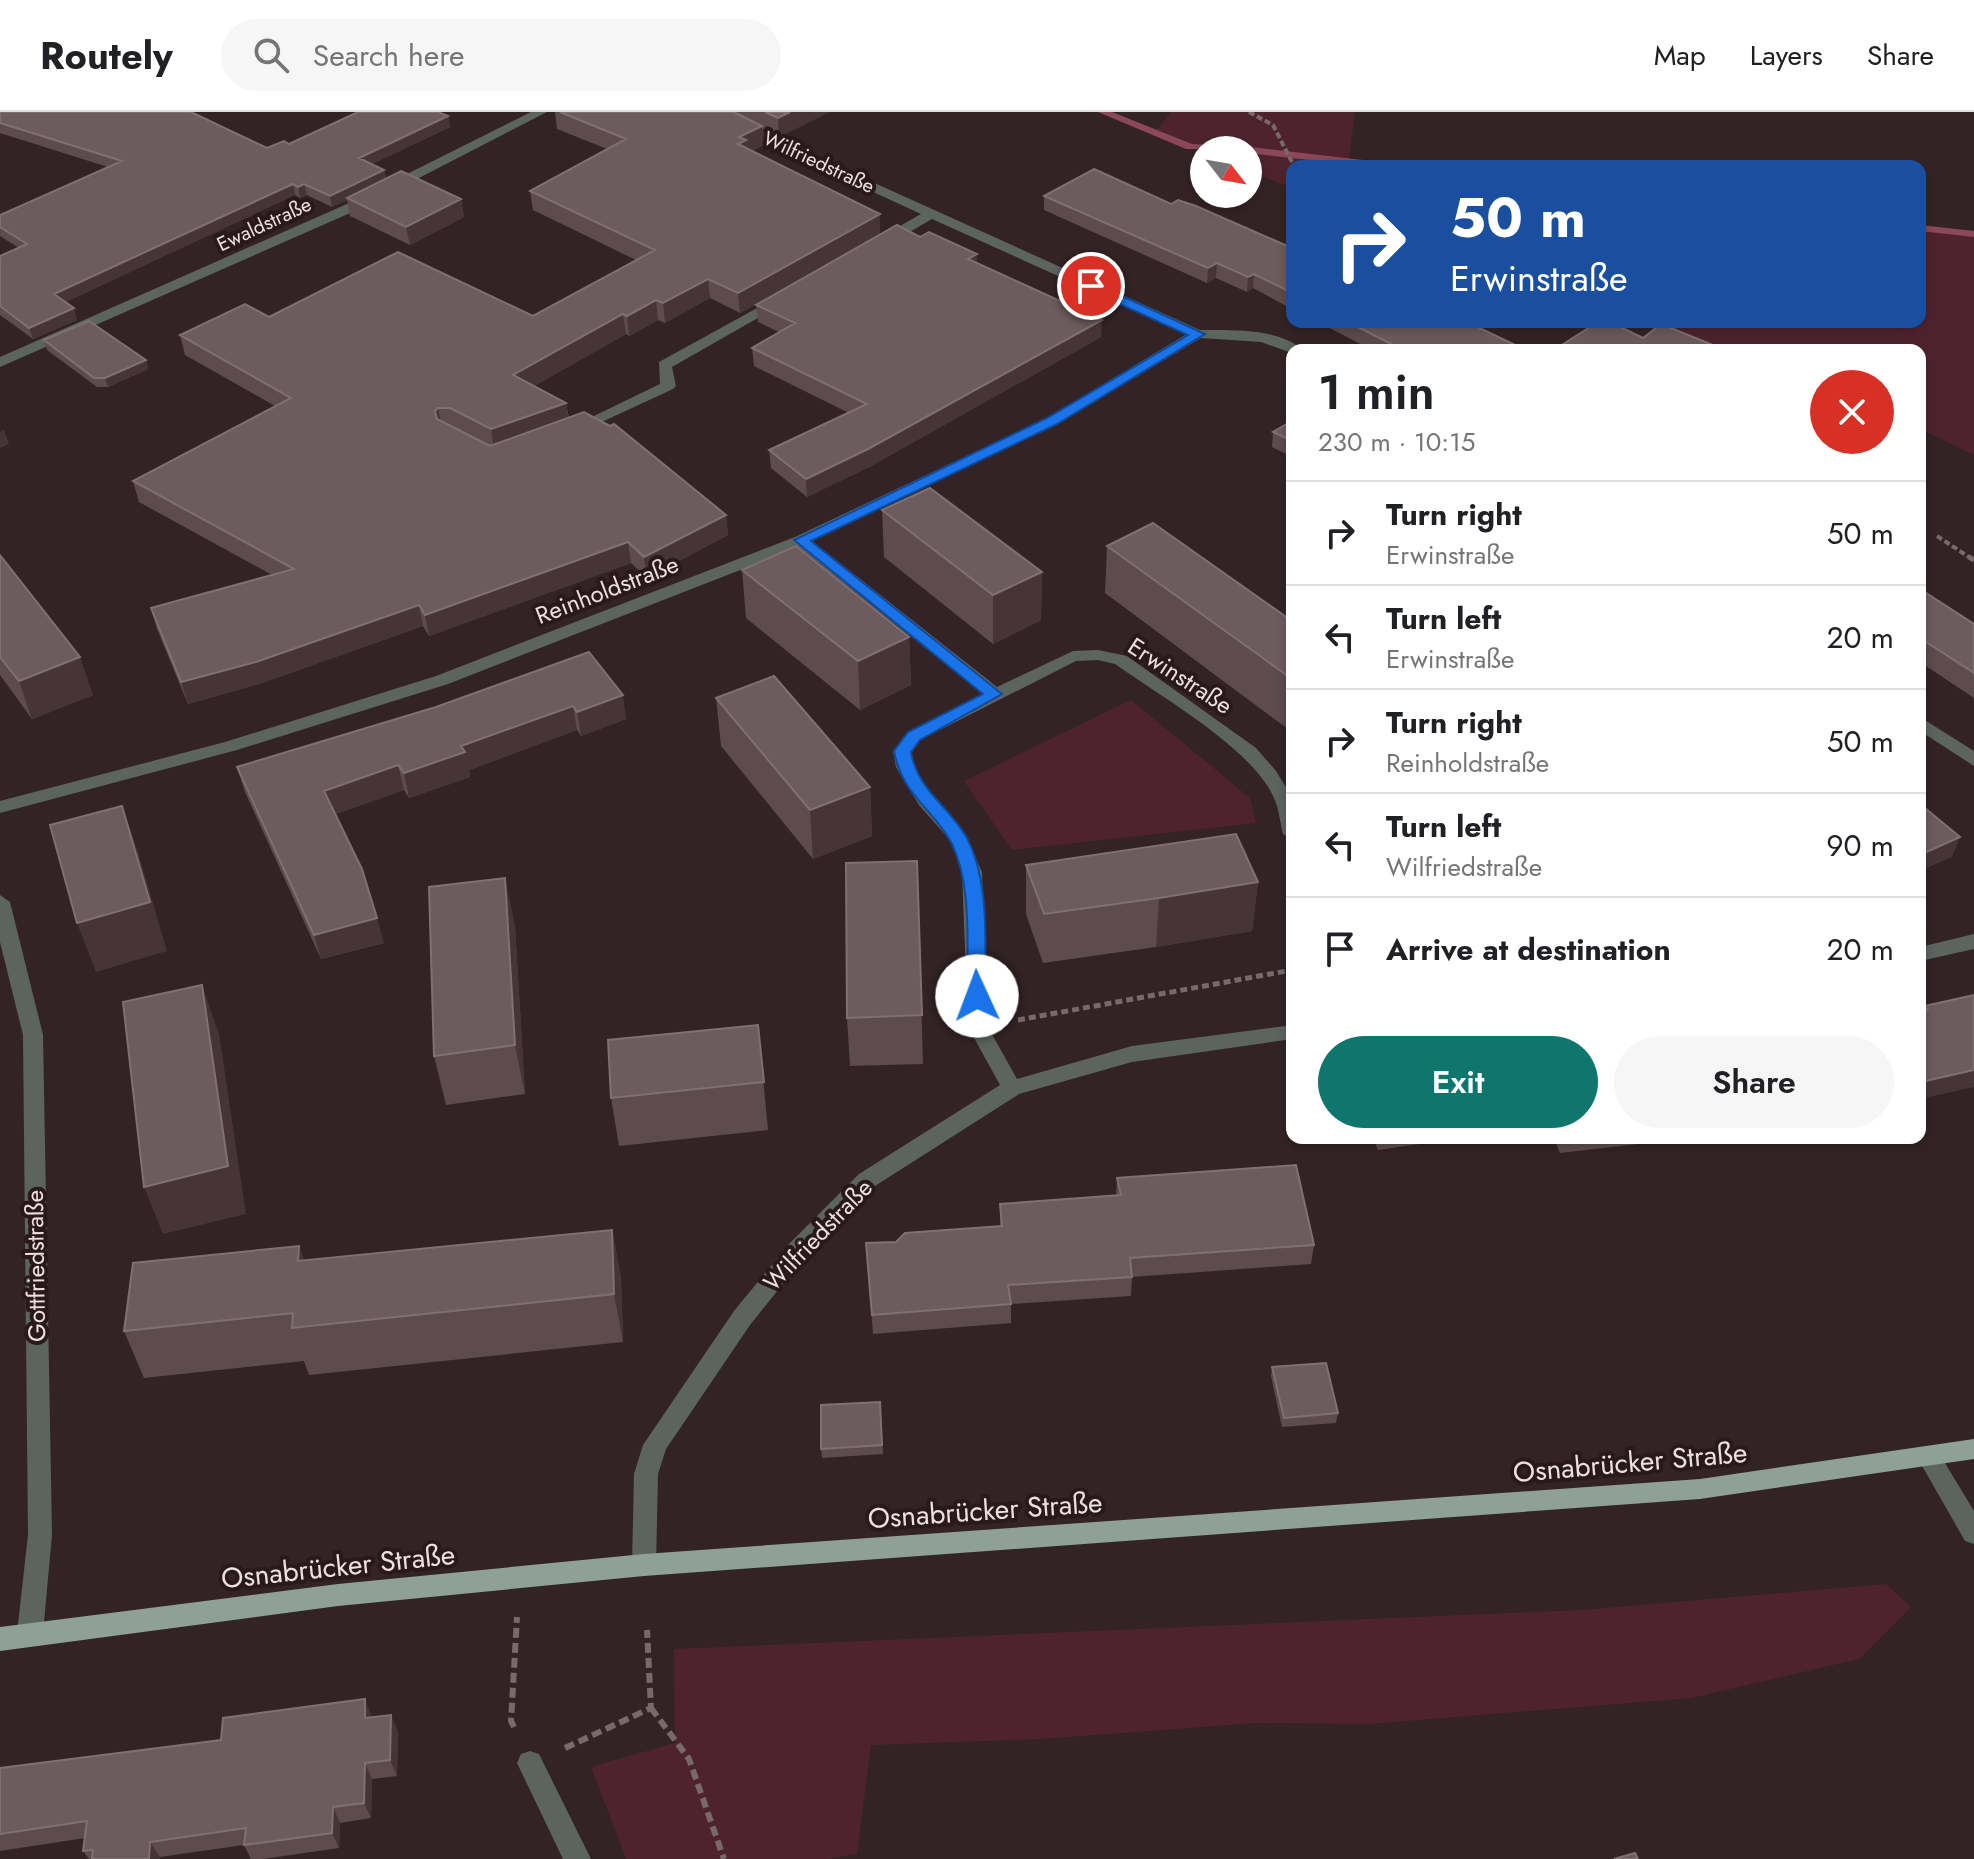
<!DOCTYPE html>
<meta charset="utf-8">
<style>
body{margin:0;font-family:Jost,sans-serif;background:#f6f6f6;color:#202124;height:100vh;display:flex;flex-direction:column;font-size:30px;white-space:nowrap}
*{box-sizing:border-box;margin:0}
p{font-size:26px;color:#757577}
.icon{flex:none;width:44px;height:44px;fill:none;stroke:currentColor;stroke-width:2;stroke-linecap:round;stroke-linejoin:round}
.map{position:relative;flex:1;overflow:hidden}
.sheet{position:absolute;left:1286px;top:232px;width:640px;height:800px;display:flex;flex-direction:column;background:#fff;border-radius:16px;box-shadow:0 4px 12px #0003}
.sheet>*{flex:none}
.top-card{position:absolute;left:1286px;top:48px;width:640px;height:168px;border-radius:16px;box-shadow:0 4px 12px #0003;background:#1a4fa0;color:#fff;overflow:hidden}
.needle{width:52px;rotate:121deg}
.controls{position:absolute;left:1190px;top:24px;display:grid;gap:16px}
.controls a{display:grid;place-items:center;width:72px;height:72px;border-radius:50%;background:#fff;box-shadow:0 4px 12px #0003;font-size:40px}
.pin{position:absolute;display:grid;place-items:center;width:68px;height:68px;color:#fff;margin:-34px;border:4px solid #fff;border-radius:50%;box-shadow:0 2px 8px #0007}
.me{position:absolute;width:88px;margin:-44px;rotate:358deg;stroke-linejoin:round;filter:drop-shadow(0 0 6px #0008)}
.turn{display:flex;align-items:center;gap:28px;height:168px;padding:0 32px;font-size:36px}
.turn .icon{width:104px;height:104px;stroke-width:2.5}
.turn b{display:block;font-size:56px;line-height:68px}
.round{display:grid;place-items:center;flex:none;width:84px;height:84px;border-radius:42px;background:#f6f6f6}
.head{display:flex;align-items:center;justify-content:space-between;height:136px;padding:0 32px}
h1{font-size:48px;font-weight:600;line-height:60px}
.cta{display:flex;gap:16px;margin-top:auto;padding:16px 32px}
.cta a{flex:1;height:92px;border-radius:48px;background:#0f766e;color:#fff;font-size:32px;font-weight:600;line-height:92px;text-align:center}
.cta a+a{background:#f6f6f6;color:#202124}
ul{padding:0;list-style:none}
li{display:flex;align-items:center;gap:24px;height:104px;padding:0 32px;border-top:2px solid #e0e0e0}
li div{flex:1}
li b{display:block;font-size:30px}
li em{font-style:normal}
header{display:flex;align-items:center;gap:48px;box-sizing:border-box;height:112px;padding:0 40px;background:#fff;border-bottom:2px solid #e0e0e0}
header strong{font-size:38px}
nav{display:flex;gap:44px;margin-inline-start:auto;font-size:28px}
.search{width:560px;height:72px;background:#f6f6f6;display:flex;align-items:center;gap:20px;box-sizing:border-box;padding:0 28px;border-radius:44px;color:#757577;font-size:30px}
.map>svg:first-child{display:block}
.green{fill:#4e232f}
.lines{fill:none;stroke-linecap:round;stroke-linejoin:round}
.stream{fill:#8b485a;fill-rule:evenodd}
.path-far2{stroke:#78696c;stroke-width:4;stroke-dasharray:6 3;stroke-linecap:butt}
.path-far1{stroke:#78696c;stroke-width:5;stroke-dasharray:7 4;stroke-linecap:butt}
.path{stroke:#78696c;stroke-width:6;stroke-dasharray:10 5;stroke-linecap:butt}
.minor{fill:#5c6460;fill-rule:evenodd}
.major{fill:#8fa098;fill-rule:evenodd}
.wall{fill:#5d4b4f}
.shaded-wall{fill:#463438}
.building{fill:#6c5b5f;stroke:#807073;stroke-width:2}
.route{fill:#1a73e8;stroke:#114b97;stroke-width:2}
.labels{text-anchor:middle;stroke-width:8;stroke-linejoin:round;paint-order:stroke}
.far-street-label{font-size:20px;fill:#ece0e2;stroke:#29191d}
.street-label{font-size:24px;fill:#ece0e2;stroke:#29191d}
.near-street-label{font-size:28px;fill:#ece0e2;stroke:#29191d}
</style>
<header>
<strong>Routely</strong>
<div class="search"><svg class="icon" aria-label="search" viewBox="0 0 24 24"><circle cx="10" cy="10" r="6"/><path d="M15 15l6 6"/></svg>Search here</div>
<nav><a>Map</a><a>Layers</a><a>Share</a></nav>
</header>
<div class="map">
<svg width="1974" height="1747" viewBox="0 0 1974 1747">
<rect width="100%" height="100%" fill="#332326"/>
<path class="green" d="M 1171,0 L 1355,0 L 1349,47 L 1408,54 L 1292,54 L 1292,76 L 1248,59 L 1248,38 L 1204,38 L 1204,40 L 1155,20 Z
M 1920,113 L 1974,119 L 1974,343 L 1920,317 L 1920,238 L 1723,238 L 1654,210 L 1920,210 Z
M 1131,588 L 1250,686 L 1256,711 L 1012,738 L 964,669 Z
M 1886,1472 L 1911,1495 L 1859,1547 L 1691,1586 L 1369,1612 L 1256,1611 L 1041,1627 L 871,1633 L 857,1742 L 827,1747 L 626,1747 L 591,1655 L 675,1631 L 674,1537 L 1581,1498 Z"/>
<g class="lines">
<path class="stream" d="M 1098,0 L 1112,0 L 1192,32 L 1251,35 L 1389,51 L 1394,54 L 1361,54 L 1248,41 L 1248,38 L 1186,37 Z
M 1920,113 L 1974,119 L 1974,125 L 1920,119 Z"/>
<path class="path-far2" d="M 1249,0 L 1273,13 L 1294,54
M 1937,424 L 1972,447"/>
<path class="path-far1" d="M 1969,445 L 1974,448
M 1018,908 L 1292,858"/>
<path class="path" d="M 651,1596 L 689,1647 L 724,1747
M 514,1615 L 511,1609 L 517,1505
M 565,1636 L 651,1596 L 647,1518"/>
<path class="minor" d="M 531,0 L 547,0 L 357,98 L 0,255 L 0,245 L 347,92 Z
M 700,0 L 717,0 L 1200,218 C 1232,218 1279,216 1303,238 L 1292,238 L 1292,241 L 1261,230 L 1201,226 L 1057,312 L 812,429 L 997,575 L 1073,539 L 1098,538 L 1127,544 L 1256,636 L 1276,659 L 1292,685 L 1292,728 L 1283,722 C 1280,710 1279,697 1274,686 C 1253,637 1160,584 1115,552 L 1098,548 L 1076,549 L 920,628 L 911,640 L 914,655 L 933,685 L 965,722 L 982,760 L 988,915 L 1017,967 L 1132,934 L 1292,913 L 1292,927 L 1132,950 L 1019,982 L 875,1074 L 806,1143 L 750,1213 L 666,1337 L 658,1362 L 656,1453 L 653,1461 L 644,1464 L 635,1461 L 632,1453 L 634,1362 L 643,1333 L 734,1199 L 790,1131 L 859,1062 L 1000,973 L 968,915 L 962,760 L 950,728 L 919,693 L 896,655 L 893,639 L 908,620 L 983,582 L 799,435 L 448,572 L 237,638 L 0,701 L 0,689 L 225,630 L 436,564 L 795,425 L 1047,306 L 1187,222 L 932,107 L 887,133 L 877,133 L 877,127 L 921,102 Z
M 781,183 L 788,187 L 786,190 L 672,255 L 676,274 L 673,277 L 578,321 L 573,323 L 565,318 L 660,272 L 659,250 Z
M 1920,605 L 1974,639 L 1974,654 L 1920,619 Z
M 0,783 L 10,790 L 43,923 L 52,1423 L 43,1521 L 39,1529 L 30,1532 L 21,1529 L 17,1521 L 28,1423 L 23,923 L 0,830 Z
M 1974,822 L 1974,837 L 1920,849 L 1920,835 Z
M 1929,1335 L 1937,1338 L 1974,1399 L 1974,1432 L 1965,1429 L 1917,1345 L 1921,1338 Z
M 530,1639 L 539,1642 L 591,1747 L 563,1747 L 517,1651 L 521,1642 Z"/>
<path class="major" d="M 1974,1327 L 1974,1347 L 1700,1387 L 644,1464 L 338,1494 L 0,1539 L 0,1515 L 338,1472 L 644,1442 L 1700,1367 Z"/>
</g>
<path class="wall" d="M 0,0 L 267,36 L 448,4 L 450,15 L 372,52 L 384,58 L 386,67 L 461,87 L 464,105 L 410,133 L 350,104 L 347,88 L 332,95 L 307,83 L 300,86 L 295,83 L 65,190 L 77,208 L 33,227 L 0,203 L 0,144 L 19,136 L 0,124 L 0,103 L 108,55 L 0,21 Z
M 555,0 L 829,0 L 779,25 L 763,17 L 764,33 L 752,39 L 880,102 L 880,122 L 740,201 L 710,186 L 665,211 L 658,208 L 629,224 L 626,222 L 534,274 L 566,291 L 569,306 L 726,403 L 728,423 L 647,466 L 631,451 L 429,524 L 423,514 L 262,571 L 188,592 L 157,517 L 151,496 L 272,463 L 139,390 L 133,369 L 275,294 L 185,243 L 180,223 L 269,205 L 533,204 L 636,148 L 533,98 L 530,79 L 607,37 L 557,17 Z
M 1044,84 L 1171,92 L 1292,136 L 1292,197 L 1253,176 L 1247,180 L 1216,166 L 1207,171 L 1044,98 Z
M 920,125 L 977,142 L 977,151 L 1101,225 L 869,355 L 807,385 L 771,356 L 769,338 L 849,301 L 754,254 L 752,236 L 779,220 L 758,210 L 756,193 Z
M 1318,210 L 1467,210 L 1526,238 L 1372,238 Z
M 44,228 L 146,248 L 148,257 L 108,275 L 97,275 L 47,238 Z
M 1292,309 L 1292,345 L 1272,335 L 1273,320 Z
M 882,398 L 1042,460 L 1041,508 L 993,532 L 884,445 Z
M 1107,434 L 1292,509 L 1292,620 L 1105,481 Z
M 0,443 L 93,583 L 32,607 L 0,563 Z
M 742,458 L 909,525 L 911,573 L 860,598 L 746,506 Z
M 1920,477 L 1974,512 L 1974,586 L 1920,550 Z
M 589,540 L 626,607 L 581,624 L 577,618 L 469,658 L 470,665 L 409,686 L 404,678 L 335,702 L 384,831 L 321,847 L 245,680 L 237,655 L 436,595 Z
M 716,586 L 870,675 L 872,724 L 813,747 L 721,634 Z
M 917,749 L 923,952 L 850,954 L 847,906 Z
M 1026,753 L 1258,770 L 1252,819 L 1156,835 L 1043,851 L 1026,802 Z
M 515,814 L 525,982 L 446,993 L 434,944 Z
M 758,913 L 768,1018 L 619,1034 L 611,986 Z
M 1373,1026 L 1441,1026 L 1440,1029 L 1378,1038 Z
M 1554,1026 L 1640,1026 L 1638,1032 L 1560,1041 Z
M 1117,1066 L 1314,1133 L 1311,1152 L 1132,1165 L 1131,1184 L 1011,1192 L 1011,1211 L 873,1222 L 866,1131 L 896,1130 L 1000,1114 L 1000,1092 L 1116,1083 Z
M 612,1118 L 621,1166 L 623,1230 L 309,1263 L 304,1249 L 144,1266 L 124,1219 L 299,1134 L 304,1149 Z
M 1272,1255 L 1338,1301 L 1336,1311 L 1282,1315 L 1271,1264 Z
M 880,1290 L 883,1342 L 822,1346 L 821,1337 Z
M 371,1603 L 371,1605 L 398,1619 L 397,1664 L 372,1667 L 371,1706 L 340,1711 L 339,1736 L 263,1747 L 251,1747 L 244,1733 L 160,1745 L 159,1747 L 89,1747 L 83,1739 L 85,1726 L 0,1739 L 0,1656 L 221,1628 Z"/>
<path class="shaded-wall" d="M 790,0 L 829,0 L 779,25 L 778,6 Z
M 448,4 L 450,15 L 361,57 L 359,46 Z
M 762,14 L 764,33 L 747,41 L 738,32 L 739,25 Z
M 384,58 L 387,69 L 347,86 L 347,88 L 332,95 L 330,84 Z
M 293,72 L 295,83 L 58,194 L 54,182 Z
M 304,72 L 307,83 L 300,86 L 298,75 Z
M 461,87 L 464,105 L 410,133 L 406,115 Z
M 880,102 L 880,122 L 740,201 L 738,181 Z
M 977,142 L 977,159 L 968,147 Z
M 1217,151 L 1216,166 L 1207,171 L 1208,156 Z
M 1254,162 L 1253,176 L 1247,180 L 1248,165 Z
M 708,167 L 710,186 L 665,211 L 663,191 Z
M 656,188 L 658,208 L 629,224 L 627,204 Z
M 74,196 L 77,208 L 33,227 L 29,216 Z
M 623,202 L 626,222 L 517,284 L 513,263 Z
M 1102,208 L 1101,225 L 869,355 L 807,385 L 806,367 Z
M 146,248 L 148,257 L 108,275 L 105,266 Z
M 566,291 L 569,311 L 494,338 L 491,317 Z
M 438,296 L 442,316 L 439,319 L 435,299 Z
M 4,318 L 9,332 L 0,336 L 0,320 Z
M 726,403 L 728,423 L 647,466 L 644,445 Z
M 628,430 L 631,451 L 429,524 L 425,503 Z
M 1042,460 L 1041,508 L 993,532 L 993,483 Z
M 419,493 L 423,514 L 262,571 L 188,592 L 181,570 Z
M 909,525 L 911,573 L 860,598 L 858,549 Z
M 80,545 L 93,583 L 32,607 L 19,569 Z
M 623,583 L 626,607 L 581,624 L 577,600 Z
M 573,594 L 577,618 L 469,658 L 470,665 L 409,686 L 404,661 L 461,634 Z
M 398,653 L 404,678 L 331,704 L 324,679 Z
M 870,675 L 872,724 L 813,747 L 810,698 Z
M 122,694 L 139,743 L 167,839 L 96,860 L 77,811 Z
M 1960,725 L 1952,745 L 1920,759 L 1920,743 Z
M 505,766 L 515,814 L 525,982 L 515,933 Z
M 1258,770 L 1252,819 L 1156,835 L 1159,786 Z
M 377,806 L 384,831 L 321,847 L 314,823 Z
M 202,873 L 219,922 L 246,1102 L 163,1122 L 144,1075 Z
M 1974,958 L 1974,975 L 1920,987 L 1921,970 Z
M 612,1118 L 621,1166 L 623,1230 L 614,1182 Z
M 299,1134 L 315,1181 L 298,1149 Z
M 365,1587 L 371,1603 L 372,1622 L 365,1606 Z
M 391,1603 L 398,1619 L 397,1664 L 390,1648 Z
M 365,1651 L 372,1667 L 371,1706 L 364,1691 Z
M 333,1695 L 340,1711 L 339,1736 L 332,1721 Z
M 150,1730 L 160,1745 L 159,1747 L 149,1747 Z"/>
<path class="building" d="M 0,0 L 191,0 L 267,36 L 284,29 L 289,32 L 358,0 L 438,0 L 448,4 L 359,46 L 384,58 L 330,84 L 304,72 L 298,75 L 293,72 L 54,182 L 74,196 L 29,216 L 0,194 L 0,144 L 27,132 L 0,115 L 0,103 L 122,49 L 0,11 Z
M 560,0 L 734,0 L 762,14 L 739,25 L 746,28 L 738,32 L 880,102 L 738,181 L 708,167 L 663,191 L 656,188 L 627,204 L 623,202 L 513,263 L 566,291 L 491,317 L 450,296 L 438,296 L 435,299 L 437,307 L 490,334 L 584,300 L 610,314 L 614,312 L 726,403 L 644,445 L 628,430 L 425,503 L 419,493 L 256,550 L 181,570 L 151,496 L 294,457 L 133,369 L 291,286 L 180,223 L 245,192 L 269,205 L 398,140 L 533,204 L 655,138 L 530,79 L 626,27 Z
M 765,0 L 790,0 L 778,6 Z
M 1094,57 L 1171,92 L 1178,88 L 1196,94 L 1292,136 L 1292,181 L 1254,162 L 1248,165 L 1217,151 L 1208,156 L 1044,84 Z
M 401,59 L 461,87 L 406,115 L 347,86 Z
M 897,113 L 920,125 L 929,120 L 977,142 L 968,147 L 1102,208 L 868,337 L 806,367 L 769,338 L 867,292 L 752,236 L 795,211 L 756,193 Z
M 89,209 L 146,248 L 105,266 L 94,266 L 44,228 Z
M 1348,210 L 1467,210 L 1526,238 L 1403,238 Z
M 1598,210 L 1610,210 L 1643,226 L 1661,212 L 1725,238 L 1554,238 Z
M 1292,309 L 1292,329 L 1273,320 Z
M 930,376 L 1042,460 L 993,483 L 882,398 Z
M 1153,411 L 1292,509 L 1292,567 L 1107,434 Z
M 796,434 L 909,525 L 858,549 L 742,458 Z
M 0,443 L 80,545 L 19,569 L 0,545 Z
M 1920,477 L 1974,512 L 1974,561 L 1920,526 Z
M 589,540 L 623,583 L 577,600 L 573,594 L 461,634 L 465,640 L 404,661 L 398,653 L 324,679 L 362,757 L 377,806 L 314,823 L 237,655 L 436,595 Z
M 774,564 L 870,675 L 810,698 L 716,586 Z
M 1920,692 L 1960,725 L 1920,743 Z
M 122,694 L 150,790 L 77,811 L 50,713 Z
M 1236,722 L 1258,770 L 1159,786 L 1044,802 L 1026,753 Z
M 917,749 L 922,903 L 847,906 L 846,751 Z
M 505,766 L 515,933 L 434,944 L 429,775 Z
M 202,873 L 228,1054 L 144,1075 L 123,890 Z
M 1974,883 L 1974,958 L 1921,970 L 1920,900 L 1928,898 L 1925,894 Z
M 758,913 L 764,970 L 611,986 L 608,928 Z
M 1296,1053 L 1314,1133 L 1130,1146 L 1132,1165 L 1008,1173 L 1011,1192 L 872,1203 L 866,1131 L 896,1130 L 905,1121 L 1002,1114 L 1000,1092 L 1121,1083 L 1117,1066 Z
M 612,1118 L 614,1182 L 292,1216 L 293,1201 L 124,1219 L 133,1151 L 299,1134 L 298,1149 Z
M 1326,1251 L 1338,1301 L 1284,1306 L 1272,1255 Z
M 880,1290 L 882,1333 L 821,1337 L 821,1293 Z
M 365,1587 L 365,1606 L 391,1603 L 390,1648 L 365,1651 L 364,1691 L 333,1695 L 332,1721 L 244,1733 L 246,1716 L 150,1730 L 149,1747 L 92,1747 L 93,1738 L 83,1739 L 87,1709 L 0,1722 L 0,1656 L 221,1628 L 223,1606 Z
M 1635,1741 L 1638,1747 L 1614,1747 Z"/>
<path class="route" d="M 1087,172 L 1096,172 L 1205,222 L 1057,312 L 811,429 L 1002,582 L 920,628 L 911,640 C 917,678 950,695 967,726 C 991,772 984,833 986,884 L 977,891 L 968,884 C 966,836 973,776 952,732 C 935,698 902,684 894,639 L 908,620 L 983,582 L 794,428 L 1047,306 L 1188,223 L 1087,177 Z"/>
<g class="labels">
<g class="far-street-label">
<text transform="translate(819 50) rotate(25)" y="7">Wilfriedstraße</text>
<text transform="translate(264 112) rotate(-25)" y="7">Ewaldstraße</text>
</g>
<g class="street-label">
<text transform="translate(607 478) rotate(-21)" y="8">Reinholdstraße</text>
<text transform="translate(1180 564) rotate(33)" y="8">Erwinstraße</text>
<text transform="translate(818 1123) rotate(-46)" y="8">Wilfriedstraße</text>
<text transform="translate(36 1154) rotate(-91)" y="8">Gottfriedstraße</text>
</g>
<g class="near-street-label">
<text transform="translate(1630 1350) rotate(-5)" y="10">Osnabrücker Straße</text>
<text transform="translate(985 1398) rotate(-4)" y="10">Osnabrücker Straße</text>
<text transform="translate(338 1454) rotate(-6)" y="10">Osnabrücker Straße</text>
</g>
</g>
</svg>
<div class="controls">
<a><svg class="needle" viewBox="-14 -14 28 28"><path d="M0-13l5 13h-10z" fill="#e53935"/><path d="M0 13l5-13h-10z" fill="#757577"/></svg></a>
</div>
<div class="pin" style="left:1091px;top:174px;background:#d93025"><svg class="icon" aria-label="arrive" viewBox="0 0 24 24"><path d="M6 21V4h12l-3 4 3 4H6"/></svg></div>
<svg class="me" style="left:977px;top:884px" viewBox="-20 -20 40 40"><circle r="19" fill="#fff"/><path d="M0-13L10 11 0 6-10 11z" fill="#1a73e8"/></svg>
<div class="top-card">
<div class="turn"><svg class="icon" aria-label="right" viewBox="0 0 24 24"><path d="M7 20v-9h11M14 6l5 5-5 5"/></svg><div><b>50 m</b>Erwinstraße</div></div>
</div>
<section class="sheet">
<div class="head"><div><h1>1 min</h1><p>230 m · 10:15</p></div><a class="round" style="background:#d93025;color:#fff"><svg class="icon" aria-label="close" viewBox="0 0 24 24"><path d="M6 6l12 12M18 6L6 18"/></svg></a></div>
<ul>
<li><svg class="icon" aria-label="right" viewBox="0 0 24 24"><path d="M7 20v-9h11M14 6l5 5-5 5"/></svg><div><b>Turn right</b><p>Erwinstraße</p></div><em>50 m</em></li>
<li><svg class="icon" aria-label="left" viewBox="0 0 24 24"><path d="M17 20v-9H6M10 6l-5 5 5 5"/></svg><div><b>Turn left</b><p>Erwinstraße</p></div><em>20 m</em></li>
<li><svg class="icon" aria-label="right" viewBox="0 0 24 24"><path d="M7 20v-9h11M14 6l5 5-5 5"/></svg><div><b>Turn right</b><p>Reinholdstraße</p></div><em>50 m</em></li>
<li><svg class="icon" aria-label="left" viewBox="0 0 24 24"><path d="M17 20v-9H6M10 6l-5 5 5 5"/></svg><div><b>Turn left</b><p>Wilfriedstraße</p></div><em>90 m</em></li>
<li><svg class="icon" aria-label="arrive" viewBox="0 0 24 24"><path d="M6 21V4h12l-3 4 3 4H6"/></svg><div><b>Arrive at destination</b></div><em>20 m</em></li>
</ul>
<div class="cta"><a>Exit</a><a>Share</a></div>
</section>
</div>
